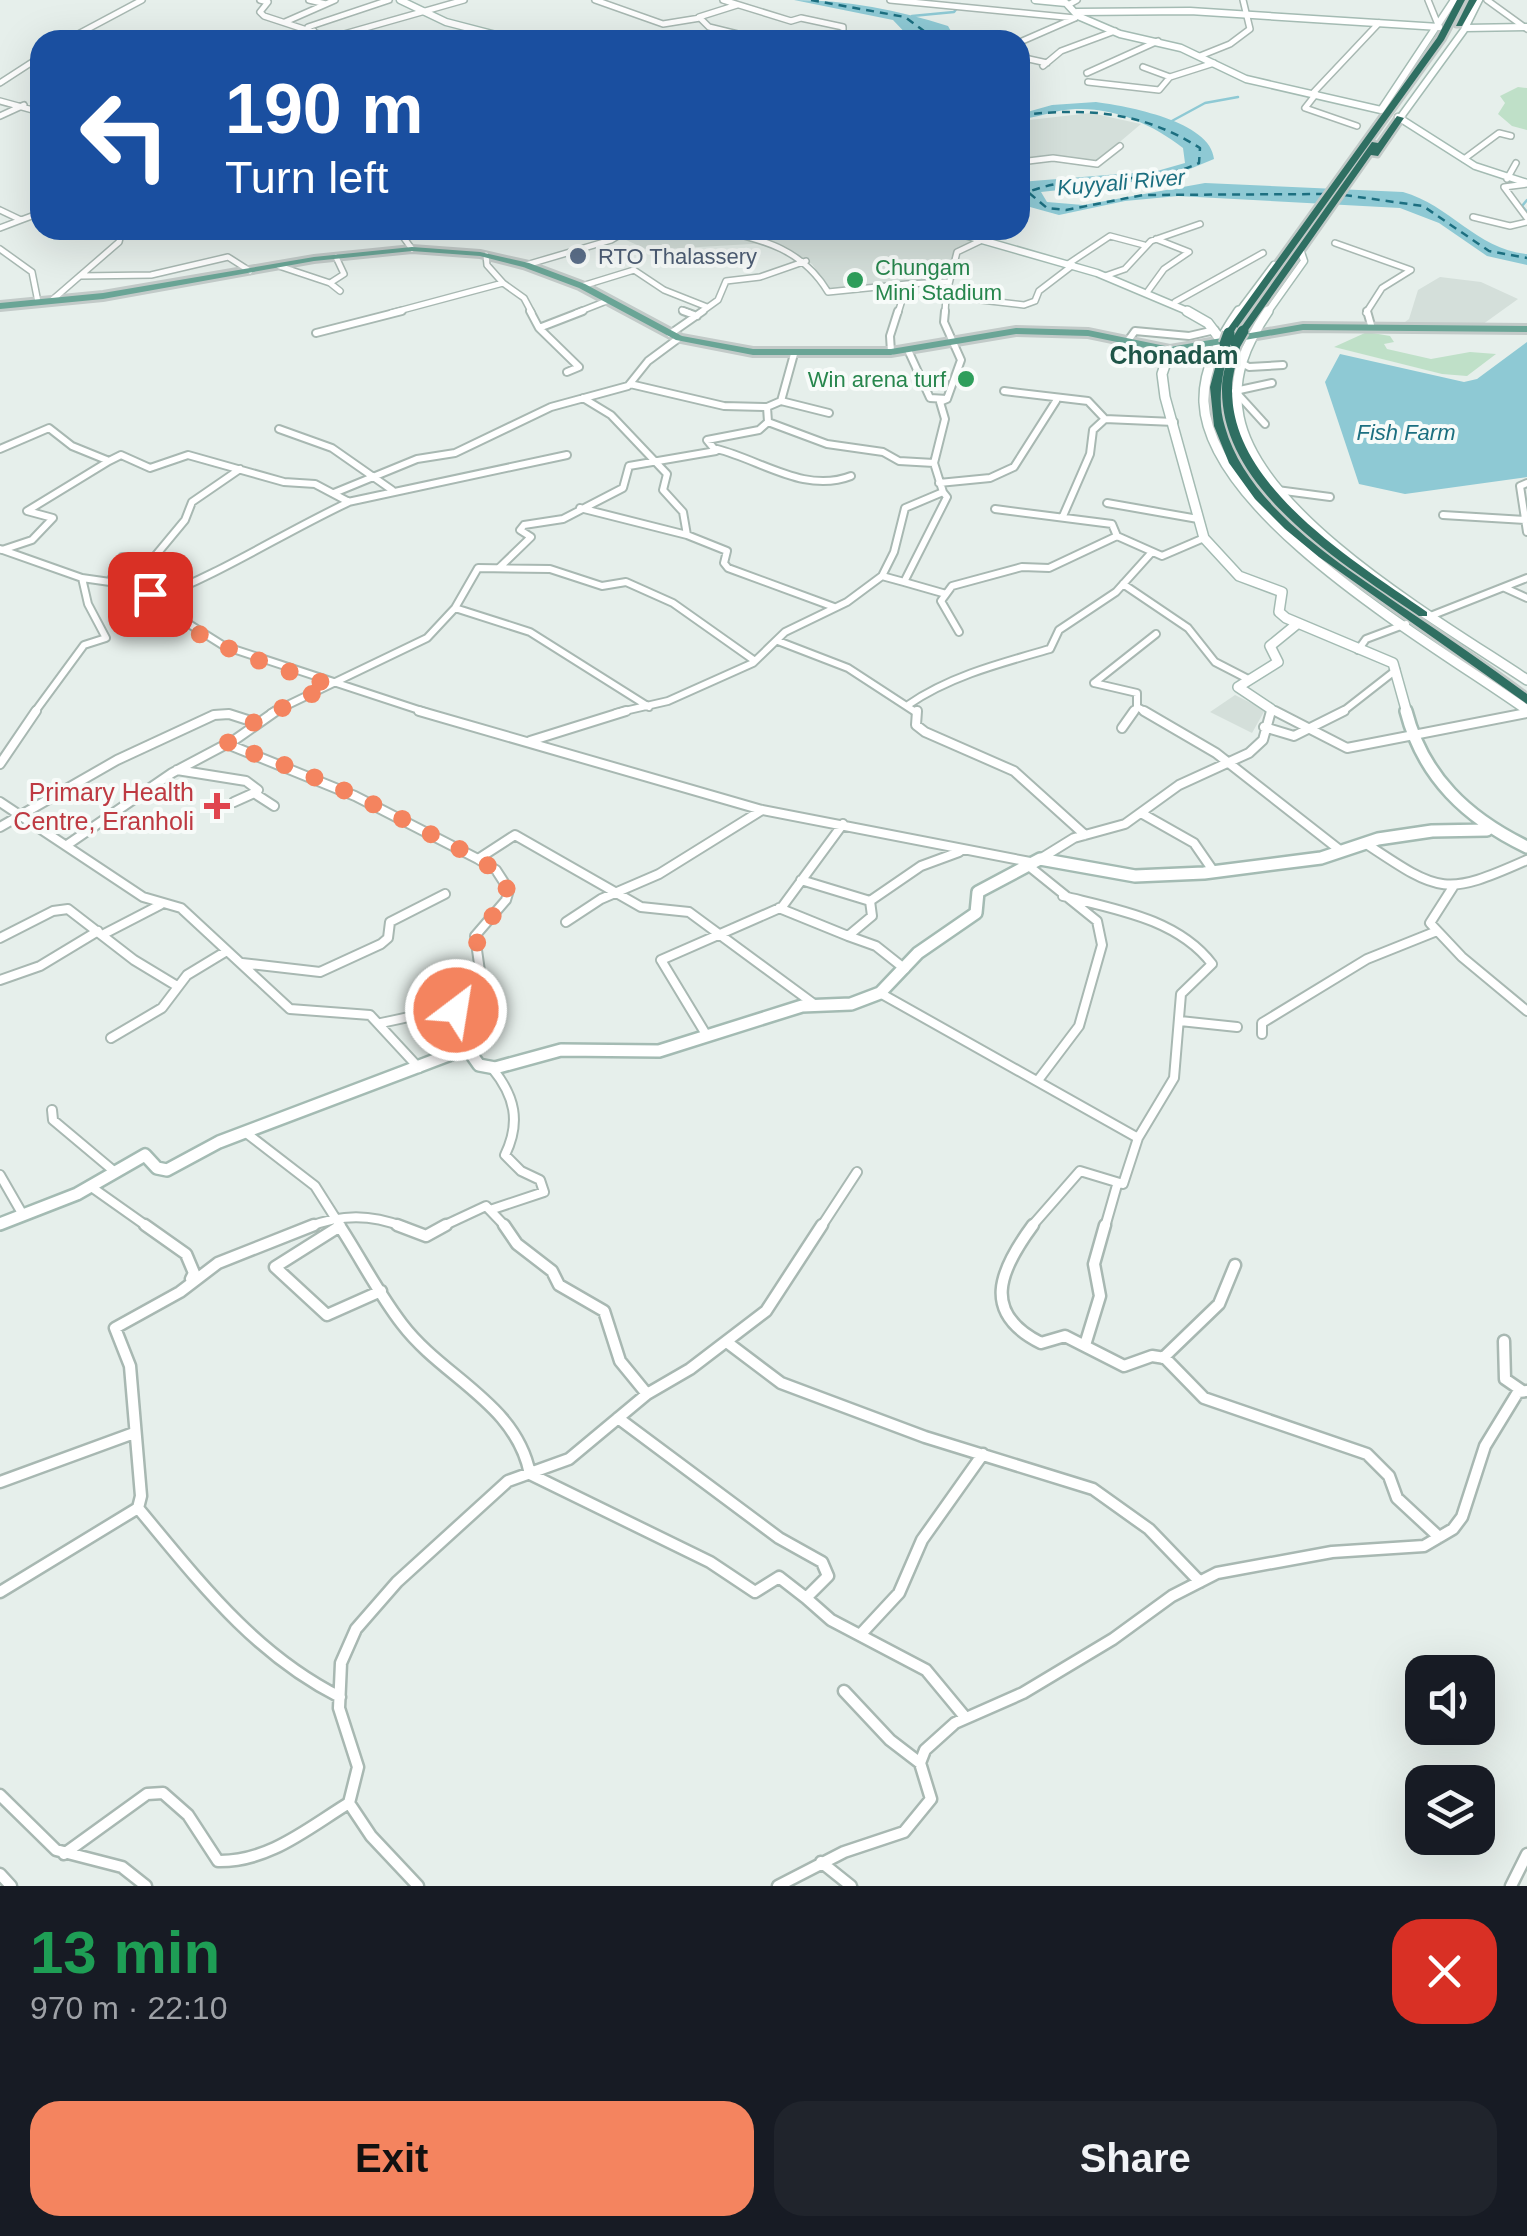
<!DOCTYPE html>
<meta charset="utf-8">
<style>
body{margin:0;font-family:Helvetica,sans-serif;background:#20242c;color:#f1f3f6;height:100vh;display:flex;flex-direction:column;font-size:38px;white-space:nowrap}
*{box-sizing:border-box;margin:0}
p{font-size:32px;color:#9ea1a6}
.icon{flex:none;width:55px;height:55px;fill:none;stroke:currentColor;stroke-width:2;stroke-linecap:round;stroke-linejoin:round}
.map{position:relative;height:1886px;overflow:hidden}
.details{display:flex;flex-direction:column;background:#171b24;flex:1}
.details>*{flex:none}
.hud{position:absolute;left:30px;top:30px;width:1000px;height:210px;border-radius:30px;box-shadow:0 10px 40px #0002;background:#1a4fa0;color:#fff;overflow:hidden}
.fabs{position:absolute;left:1405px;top:1655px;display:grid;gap:20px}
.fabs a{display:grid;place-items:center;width:90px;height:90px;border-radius:20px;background:#171b24;box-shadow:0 10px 40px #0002;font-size:50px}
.pin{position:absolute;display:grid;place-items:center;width:85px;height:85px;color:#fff;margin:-42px;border-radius:20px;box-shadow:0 5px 15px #0006}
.me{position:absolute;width:110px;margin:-55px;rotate:31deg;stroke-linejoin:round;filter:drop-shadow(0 0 8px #0008)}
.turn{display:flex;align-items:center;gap:35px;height:210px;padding:0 30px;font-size:45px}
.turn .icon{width:130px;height:130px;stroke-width:2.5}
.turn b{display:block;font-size:70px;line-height:85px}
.round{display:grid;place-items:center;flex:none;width:105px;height:105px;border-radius:30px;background:#20242c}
.head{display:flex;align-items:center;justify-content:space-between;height:170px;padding:0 30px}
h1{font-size:60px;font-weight:800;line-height:75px;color:#1e9e55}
.primary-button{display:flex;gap:20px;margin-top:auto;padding:20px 30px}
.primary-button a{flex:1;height:115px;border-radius:30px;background:#f4845f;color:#111;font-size:40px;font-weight:800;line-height:115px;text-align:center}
.primary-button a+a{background:#20242c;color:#f1f3f6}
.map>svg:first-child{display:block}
.built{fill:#d4dfda}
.green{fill:#bfe0c8}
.water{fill:#8ec9d4}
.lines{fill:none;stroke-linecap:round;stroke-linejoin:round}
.stream{stroke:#8ec9d4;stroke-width:2.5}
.ferry{stroke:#1c6f80;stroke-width:2.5;stroke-dasharray:8 6;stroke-linecap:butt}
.street-far3-casing{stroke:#a8b8b2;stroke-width:8}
.street-far2-casing{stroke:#a8b8b2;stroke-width:10}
.street-far1-casing{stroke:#a8b8b2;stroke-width:12}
.street-casing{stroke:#a8b8b2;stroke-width:15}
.secondary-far2-casing{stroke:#a4bbb3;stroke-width:9}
.secondary-far1-casing{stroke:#a4bbb3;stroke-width:12}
.secondary-casing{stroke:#a4bbb3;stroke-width:16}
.primary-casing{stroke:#c2cac8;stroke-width:6}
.highway-casing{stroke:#c2cac8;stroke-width:5}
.street-far3{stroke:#fff;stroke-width:5}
.street-far2{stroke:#fff;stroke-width:6}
.street-far1{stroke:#fff;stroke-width:8}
.street{stroke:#fff;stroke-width:10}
.secondary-far2{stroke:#fff;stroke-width:6}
.secondary-far1{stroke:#fff;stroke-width:9}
.secondary{stroke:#fff;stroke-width:11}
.primary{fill:#6aa596;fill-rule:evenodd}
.highway{fill:#2f6f62;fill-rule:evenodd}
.highway-bridge-casing{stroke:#c2cac8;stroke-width:15;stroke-linecap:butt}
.highway-bridge{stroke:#2f6f62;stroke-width:11}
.route{stroke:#f4845f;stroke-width:18;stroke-dasharray:0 32.4}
.service-dot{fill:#5c6f8a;stroke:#f7fbf9;stroke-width:4}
.leisure-dot{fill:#2e9e5b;stroke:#f7fbf9;stroke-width:4}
.health-dot{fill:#e0444e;stroke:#f7fbf9;stroke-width:4}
.labels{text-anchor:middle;stroke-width:8;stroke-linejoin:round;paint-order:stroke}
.far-water-label{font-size:22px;font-style:italic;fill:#1c6f80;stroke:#f7fbf9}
.far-service-label{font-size:22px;fill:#4e5e75;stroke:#f7fbf9;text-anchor:start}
.far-leisure-label{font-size:22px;fill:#27864d;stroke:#f7fbf9;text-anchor:start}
.far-quarter-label{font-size:25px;font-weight:bold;fill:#1f5548;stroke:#f7fbf9}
.health-label{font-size:25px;fill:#be3a42;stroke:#f7fbf9;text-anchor:end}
</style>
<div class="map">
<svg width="1527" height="1886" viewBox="0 0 1527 1886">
<rect width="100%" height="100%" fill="#e6efeb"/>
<path class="built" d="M 1091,113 L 1141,124 L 1096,162 L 1020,161 L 1020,121 Z
M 638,230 L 942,230 L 975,240 L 956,249 L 945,280 L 831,291 L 812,264 L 770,243 L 648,250 L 624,239 Z
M 1440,277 L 1481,282 L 1518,299 L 1479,327 L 1401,325 L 1409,319 L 1418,290 Z
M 1235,695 L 1265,710 L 1252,733 L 1210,712 Z"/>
<path class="green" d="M 1518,87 L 1527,88 L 1527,130 L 1512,126 L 1498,114 L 1505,103 L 1500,96 Z
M 1367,332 L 1390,336 L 1394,342 L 1384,344 L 1387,349 L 1431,359 L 1470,352 L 1496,354 L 1467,376 L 1442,374 L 1334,347 Z"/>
<path class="water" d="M 794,0 C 847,0 898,10 948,26 L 956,40 L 912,40 L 893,20 Z
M 1096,102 C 1126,106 1211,121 1214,159 L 1168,178 L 1041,192 L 1047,202 L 1083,205 L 1205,183 L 1403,192 C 1450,205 1476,249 1527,254 L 1527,265 L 1487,256 L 1439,223 L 1400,208 L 1178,196 L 1125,201 L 1059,215 L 1030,207 L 1020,196 L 1020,182 L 1157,171 L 1185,163 L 1183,148 C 1148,121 1104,103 1059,111 C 1045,114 1034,118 1020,119 L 1020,114 L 1052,105 Z
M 1527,342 L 1527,477 L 1405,494 L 1359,484 L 1325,382 L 1340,354 L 1464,382 L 1477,379 Z"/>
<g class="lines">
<path class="stream" d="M 912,16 L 954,12 L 960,4
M 1170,122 L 1205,103 L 1238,97
M 1527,200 L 1522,206 L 1527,212"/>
<path class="ferry" d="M 811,0 L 905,17 L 936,40
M 1020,115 C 1089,108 1141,111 1200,148 L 1199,163 C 1144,189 1084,170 1028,192 L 1047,208 L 1066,210 L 1143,195 L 1326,194
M 1344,195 L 1423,206 L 1489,251 L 1527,258"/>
<g class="street-far3-casing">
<path id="street-far3" d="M 260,0 L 268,2 L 260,12 L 264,16 L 331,38
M 309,0 L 326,4 L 335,0
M 595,0 L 663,24 L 700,18 L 709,27 L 762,40
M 723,0 L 791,21 L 801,18 L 843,27 L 843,40
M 890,0 L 1075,18
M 1428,0 L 1439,27
M 1487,0 L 1527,29
M 1068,5 L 1077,0
M 699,17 L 737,5
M 285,22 L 326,4
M 308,27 L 389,0
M 679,37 L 690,40
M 330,38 L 464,0
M 67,40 L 142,0
M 287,40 L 314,31
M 1020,42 L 1075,18
M 1200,56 L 1230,44 L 1250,29 L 1243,0
M 1020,57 L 1047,63
M 1043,66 L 1061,51 L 1115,31
M 1143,67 L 1170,77
M 1087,73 L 1158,41
M 1088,82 L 1159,90 L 1170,77 L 1214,63
M 0,83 L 40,57
M 1313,93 L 1379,23
M 1316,94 L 1305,108 L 1357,126
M 0,101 L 40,112
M 0,116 L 24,105
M 1464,159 L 1499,133 L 1511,136
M 1020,162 L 1053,158 L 1097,164 L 1120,146
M 1507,179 L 1516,163
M 1527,184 L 1504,187 L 1527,218
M 0,210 L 21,220 L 0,228
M 1473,217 L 1510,226 L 1527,222
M 21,220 L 40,213
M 408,230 L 401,234 L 412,249
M 720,230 C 765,240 803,250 828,292 L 907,284
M 1335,243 L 1411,270 L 1382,288 L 1366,313
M 0,249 L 32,272 L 38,302
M 486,255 L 487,265 L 503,283
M 1068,264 L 1110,236 L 1144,245
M 526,265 L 611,240 L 628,230
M 279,266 L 330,283 L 340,291
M 80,276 L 151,275 L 228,257 L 250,271
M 1105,276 L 1125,269 L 1151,241 L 1200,224
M 330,283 L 344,274 L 336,257
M 582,286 L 634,270 L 664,290 L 707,307
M 1148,291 L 1164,269 L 1189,252 L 1156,239
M 946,296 L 957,252 L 980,241
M 51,301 L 119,242 L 122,230
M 1175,302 L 1263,253
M 682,310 L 690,313
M 391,313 L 503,283 L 524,298 L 532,313
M 576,313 L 609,300
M 700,313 L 718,300 L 726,281 L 760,277 L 806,261
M 898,313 L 907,284 L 946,282
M 945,313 L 946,296 L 1024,305 L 1035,301 L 1039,291 L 1073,265"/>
</g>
<g class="street-far2-casing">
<path id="street-far2" d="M 530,311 L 539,328
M 683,311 L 697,316
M 945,311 L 944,322 L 961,360 L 947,399
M 1367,311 L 1371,325
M 316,333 L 402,311
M 670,334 L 703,311
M 1127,342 L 1135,331 L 1189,336 L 1215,330
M 891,352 L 890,336 L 898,311
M 794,354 L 781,401 L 767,407 L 768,422 L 827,444 L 883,452 L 899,461 L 934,463 L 945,419 L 940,402 L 947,399 L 930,398 L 908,350
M 1240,362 L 1249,367 L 1283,365
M 567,372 L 579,367 L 539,328 L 583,311
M 630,384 L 724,406 L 767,407
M 1004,391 L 1088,401 L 1105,419
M 583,398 L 611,415 L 667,474 L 663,490 L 683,512 L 687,535 L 727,551 L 724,563 L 728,568 L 834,607
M 781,401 L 829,413
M 1265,424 L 1235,391 L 1272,383
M 279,429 L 332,448 L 392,490
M 0,449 L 49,428 L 72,446 L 109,461 L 27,511 L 53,518 L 32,540 L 2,550
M 717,449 C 761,460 805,494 851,476
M 109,461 L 121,455 L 150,468 L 188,455 L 284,482 L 315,484 L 349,502 C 283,533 222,573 154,599
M 939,483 L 990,478 L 1014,467 L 1056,401
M 1527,483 L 1520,486 L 1527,532
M 1277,490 L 1330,497
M 334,493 L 417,459 L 455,453 L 551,407 L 628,386 L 648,361 L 679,338
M 348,502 L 567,455
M 1107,503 L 1198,519
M 580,508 L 687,535
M 995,509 L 1112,524 L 1117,536 L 1162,556 L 1204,538
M 1443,515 L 1525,520
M 1063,516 L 1090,454 L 1093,430 L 1105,419 L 1174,422
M 0,549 L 82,578 L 138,586 L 157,604 L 224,646 L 428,713
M 500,567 L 531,537 L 520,530 L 524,525 L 563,519 L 623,488 L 629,466 L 716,451 L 707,440 L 759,430 L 768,422
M 882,576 L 904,582 L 947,497 L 943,492
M 110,582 L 122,557 L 151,561
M 120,582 L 151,561 L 185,520 L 192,502 L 240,469
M 904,582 L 946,594
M 1123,584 L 1188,628 L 1215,662 L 1248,679
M 1505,588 L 1527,598
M 455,608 L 530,632 L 649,707
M 1433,615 L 1527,578
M 959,632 L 941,601 L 952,586 L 1022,567 L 1049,568 L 1117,536
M 778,641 L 848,668 L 917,713
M 1358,650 L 1366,639 L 1406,624
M 1094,683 L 1156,634
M 1094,683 L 1137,693 L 1137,707
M 908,705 C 950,676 1001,663 1050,649 L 1059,630 L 1116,592 L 1152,552
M 34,713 L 84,645 L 106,638 L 88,604 L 82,578
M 271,713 L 427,638 L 455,608 L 478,568 L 550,569 L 602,586 L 626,582 L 673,603 L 755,661
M 616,713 L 668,701 L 753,663 L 785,632 L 847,602 L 882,576 L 894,552 L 905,508 L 943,492 L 934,463
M 1133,713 L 1137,707 L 1148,713
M 1270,713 L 1271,709 L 1279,713
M 1341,713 L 1396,670"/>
</g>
<g class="street-far1-casing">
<path id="street-far1" d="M 419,711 L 762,810 L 1030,862
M 917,711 L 916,725 L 925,732 L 1014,771 L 1085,835
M 1144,711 L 1216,753 L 1341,851
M 1275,711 L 1347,748 L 1527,713
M 1264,727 L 1294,736 L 1344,711
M 1122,728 L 1134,711
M 530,741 L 626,711
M 227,744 L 355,796 L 478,859 L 515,835 L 641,907 L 689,912 L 814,1004
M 0,764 L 36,711
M 177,770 L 246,781 L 258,790 L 254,793 L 274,806
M 0,802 L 143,897 L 181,908 L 290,1009 L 370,1015 L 419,1068
M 234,802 L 254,793
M 1141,813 L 1194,843 L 1214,872
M 0,827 L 117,760 L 214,715 L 229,714 L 254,722
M 1365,843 C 1440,893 1444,897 1527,860
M 67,845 L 172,773 L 236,739 L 276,711
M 1040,859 L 1074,838 L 1125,824 L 1179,785 L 1249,753 L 1263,740 L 1271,711
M 1030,867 L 1097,921 L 1102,945 L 1079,1026 L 1039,1079
M 801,880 L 870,901 L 921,866 L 959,852
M 1453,887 L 1430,923 L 1462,957 L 1527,1011
M 1063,896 C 1115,909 1178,919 1212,964 L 1181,994 L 1174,1078 L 1138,1138
M 779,908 L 848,936 L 872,916 L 870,901
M 566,922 L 601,899 L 659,874 L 762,810
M 102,935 L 160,905
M 848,936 L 876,946 L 905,969
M 0,938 L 53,911 L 68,909 L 134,960 L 177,986
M 242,963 L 320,972 L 381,944 L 388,938 L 390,922 L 445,894
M 0,980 L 40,966 L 98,931
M 880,993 L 1138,1138 L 1123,1184 L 1080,1171 L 1031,1227
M 470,1003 L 467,1021 L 477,1038 L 471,1049
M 1180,1021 L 1237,1027
M 381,1023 L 469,1004 L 480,971 L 475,936 L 506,900 L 509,890 L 496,870 L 478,859
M 1262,1034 L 1262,1023 L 1367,959 L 1437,931
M 707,1036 L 661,960 L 782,907 L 843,824
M 111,1038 L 162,1008 L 187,975 L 225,952
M 492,1068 C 515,1096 521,1122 505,1155 L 521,1171 L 540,1180 L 544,1192 L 493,1209
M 52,1110 L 53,1120 L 115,1172
M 245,1132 L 315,1186 L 341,1227
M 0,1175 L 23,1215
M 90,1186 L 148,1227
M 308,1227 C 342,1214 370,1214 404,1227
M 441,1227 L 486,1206 L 506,1227
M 821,1227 L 857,1172
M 1105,1227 L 1117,1185"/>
</g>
<g class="street-casing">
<path id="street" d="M 145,1225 L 186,1254 L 194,1273 L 191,1279
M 339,1225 C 360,1257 378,1293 402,1324 C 443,1378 516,1403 530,1474 L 710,1562 L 755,1592 L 779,1577 L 806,1598 L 828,1576 L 822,1562 L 779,1538 L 618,1418
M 397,1225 L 426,1236 L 446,1225
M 504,1225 L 517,1244 L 552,1271 L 559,1285 L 604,1311 L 620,1361 L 647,1394
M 1033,1225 C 999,1271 981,1313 1041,1343 L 1065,1336 L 1124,1366 L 1152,1356 L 1165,1358 L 1204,1398 L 1367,1454 L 1389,1476 L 1397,1498 L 1439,1537
M 340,1226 L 275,1267 L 327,1315 L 381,1291
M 1504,1341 L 1505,1379 L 1521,1390
M 728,1343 L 781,1383 L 925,1437 L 1093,1489 L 1149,1529 L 1200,1582
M 1085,1345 L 1100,1296 L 1094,1264 L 1105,1225
M 1163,1358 L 1219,1304 L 1235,1265
M 0,1482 L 134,1433
M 138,1508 C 198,1580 254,1654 340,1697
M 0,1592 L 138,1508 L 141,1496 L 130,1366 L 115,1328 L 180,1292 L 218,1263 L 314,1225
M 806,1598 L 831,1620 L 926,1670 L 965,1717
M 860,1635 L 899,1593 L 922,1540 L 983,1454
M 844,1691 L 890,1740 L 920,1763
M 0,1795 L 56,1850 L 122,1867 L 146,1886
M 64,1854 L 147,1794 L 163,1793 L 188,1815 L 218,1861 C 269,1862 308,1828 349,1803
M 821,1862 L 851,1886
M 0,1874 L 11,1886
M 418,1886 L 371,1836 L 349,1803 L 358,1767 L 339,1708 L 341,1663 L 356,1629 L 397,1582 L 508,1481 L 569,1459 L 647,1394 L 690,1369 L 766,1311 L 822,1225
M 778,1886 L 844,1852 L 904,1832 L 931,1799 L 920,1763 L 925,1750 L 955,1723 L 1023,1693 L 1113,1639 L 1172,1596 L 1217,1573 L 1332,1552 L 1424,1546 L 1453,1529 L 1462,1517 L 1485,1446 L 1518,1392 L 1527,1391
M 1511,1886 L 1527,1854"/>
</g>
<g class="secondary-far2-casing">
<path id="secondary-far2" d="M 400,0 L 446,22 L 515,40
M 1035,0 L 1066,3 L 1078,16 L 1120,34 L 1181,48 L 1246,79 L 1381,110 L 1454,0
M 1077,12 L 1190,11 L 1439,27
M 1465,28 L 1527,27
M 1398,117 L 1475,166 L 1527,183
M 1400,118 L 1464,30 L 1479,0
M 947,230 L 1097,273 L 1192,313
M 1238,313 L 1274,265
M 1267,313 L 1304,261 L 1301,252"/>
</g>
<g class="secondary-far1-casing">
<path id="secondary-far1" d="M 1187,311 L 1208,323 L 1220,339
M 1239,311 C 1221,337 1203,368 1204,402 C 1209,517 1440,648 1527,710
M 1268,311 C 1246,343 1231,377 1239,417 C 1259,519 1445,625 1527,680
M 1170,350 L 1162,374 L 1165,397 L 1204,538 L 1239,576 L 1282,592 L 1279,612 L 1286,618 L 1393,663 L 1407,713
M 1271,709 L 1238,687 L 1278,662 L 1270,646 L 1297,624"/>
</g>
<g class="secondary-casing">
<path id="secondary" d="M 1406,711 C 1423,777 1467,818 1527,847
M 0,1224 L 77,1194 L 145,1155 L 157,1168 L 167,1170 L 219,1142 L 467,1048 L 479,1065 L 495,1068 L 561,1050 L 659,1051 L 802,1006 L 851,1004 L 880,993 L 918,953 L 976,913 L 978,892 L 1040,859 L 1135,876 L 1204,873 L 1321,858 L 1378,839 L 1432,831 L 1487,830"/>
</g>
<g class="primary-casing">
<path id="primary" d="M 412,247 L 480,252 L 529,263 L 585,284 L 682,336 L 753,349 L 891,349 L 1016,328 L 1088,330 L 1170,347 L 1303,324 L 1527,326 L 1527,332 L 1303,330 L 1170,353 L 1088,336 L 1016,334 L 891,355 L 753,355 L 676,340 L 579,288 L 523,267 L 480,256 L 412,251 L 314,261 L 103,299 L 0,309 L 0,303 L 103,293 L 314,257 Z"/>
</g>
<g class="highway-casing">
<path id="highway" d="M 1457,0 L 1465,0 L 1444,40 L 1232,335 L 1226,335 L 1226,331 L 1437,38 Z
M 1469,0 L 1477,0 L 1462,26 L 1456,26 Z
M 1397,116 L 1404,118 L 1378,156 L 1371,155 L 1246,333 L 1240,333 L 1240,329 L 1372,142 L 1378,143 Z
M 1236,340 L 1241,343 C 1238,357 1232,374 1232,388 C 1230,487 1356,562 1427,612 L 1427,616 L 1419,616 C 1345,565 1221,491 1222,389 C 1222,374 1228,357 1231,343 Z
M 1222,342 L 1230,344 C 1223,372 1216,399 1225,427 C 1248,508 1342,565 1407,610 C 1447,637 1488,665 1527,694 L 1527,704 L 1319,557 L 1285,529 L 1255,499 L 1229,463 L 1214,426 L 1210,387 Z"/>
</g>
<use href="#street-far3" class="street-far3"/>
<use href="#street-far2" class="street-far2"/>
<use href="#street-far1" class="street-far1"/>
<use href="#street" class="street"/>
<use href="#secondary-far2" class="secondary-far2"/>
<use href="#secondary-far1" class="secondary-far1"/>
<use href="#secondary" class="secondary"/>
<use href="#primary" class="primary"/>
<use href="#highway" class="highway"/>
<g class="highway-bridge-casing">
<path id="highway-bridge" d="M 1236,343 L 1243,331
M 1225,344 L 1229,333"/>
</g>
<use href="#highway-bridge" class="highway-bridge"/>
</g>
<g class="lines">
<path class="route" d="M 150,594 C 176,637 284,670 331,685 L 257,720 L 226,744 C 299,768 367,799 434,836 C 459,849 487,861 507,881 L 506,900 L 476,936 C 481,961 479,980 469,1004 L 456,1010"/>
</g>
<circle class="service-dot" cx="578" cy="256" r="10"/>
<g class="leisure-dot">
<circle cx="855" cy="280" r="10"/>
<circle cx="966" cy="379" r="10"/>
</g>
<path class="health-dot" d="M212 791h10v10h10v10h-10v10h-10v-10h-10v-10h10z"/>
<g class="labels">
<g class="far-water-label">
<text transform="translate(1121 182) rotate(-5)" y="8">Kuyyali River</text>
<text x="1406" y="440">Fish Farm</text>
</g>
<g class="far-service-label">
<text x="598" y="264">RTO Thalassery</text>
</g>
<g class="far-leisure-label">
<text x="875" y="275">Chungam<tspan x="875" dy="25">Mini Stadium</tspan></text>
<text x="946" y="387" text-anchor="end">Win arena turf</text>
</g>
<g class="far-quarter-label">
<text x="1174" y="364">Chonadam</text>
</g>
<g class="health-label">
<text x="194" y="801">Primary Health<tspan x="194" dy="29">Centre, Eranholi</tspan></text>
</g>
</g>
</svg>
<div class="fabs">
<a><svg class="icon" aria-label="sound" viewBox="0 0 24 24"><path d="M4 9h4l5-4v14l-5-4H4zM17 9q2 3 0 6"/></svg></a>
<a><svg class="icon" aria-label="layers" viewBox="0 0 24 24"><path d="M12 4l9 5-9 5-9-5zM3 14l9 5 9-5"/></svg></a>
</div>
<div class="pin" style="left:150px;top:594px;background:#d93025"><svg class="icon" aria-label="arrive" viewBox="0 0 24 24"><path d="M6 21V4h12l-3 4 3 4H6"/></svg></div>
<svg class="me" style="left:456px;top:1010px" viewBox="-20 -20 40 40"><circle r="17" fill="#f4845f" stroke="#fff" stroke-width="3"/><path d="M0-11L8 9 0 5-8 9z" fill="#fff"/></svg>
<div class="hud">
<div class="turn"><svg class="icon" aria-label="left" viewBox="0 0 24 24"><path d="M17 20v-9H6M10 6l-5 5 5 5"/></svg><div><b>190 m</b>Turn left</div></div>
</div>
</div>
<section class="details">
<div class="head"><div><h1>13 min</h1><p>970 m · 22:10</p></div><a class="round" style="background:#d93025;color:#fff"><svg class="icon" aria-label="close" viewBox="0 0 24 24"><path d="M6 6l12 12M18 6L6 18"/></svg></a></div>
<div class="primary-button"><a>Exit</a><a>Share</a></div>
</section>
